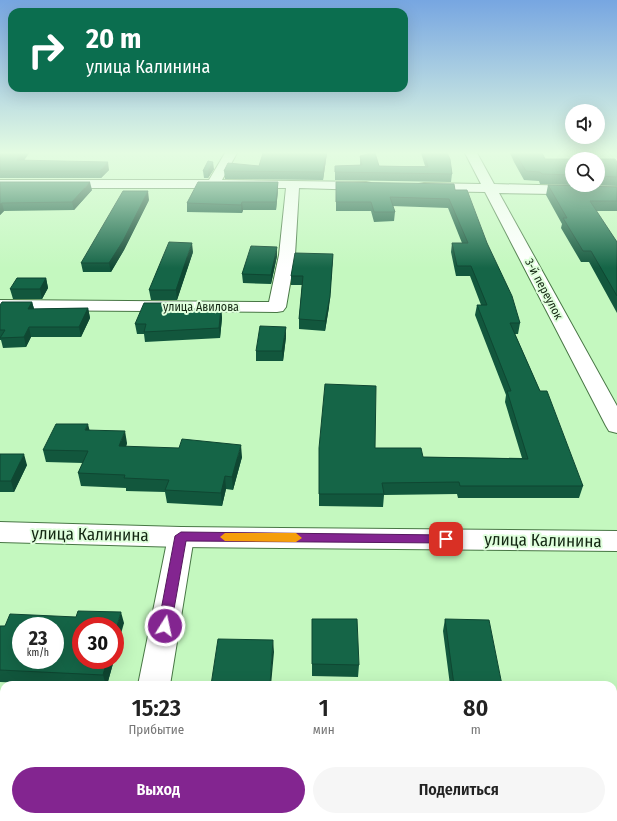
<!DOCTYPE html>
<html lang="ru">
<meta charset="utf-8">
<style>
body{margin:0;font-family:"Fira Sans Condensed",sans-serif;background:#f6f6f6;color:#222;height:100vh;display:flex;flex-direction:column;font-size:15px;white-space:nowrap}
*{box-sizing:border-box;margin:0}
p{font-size:13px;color:#767676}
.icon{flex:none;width:22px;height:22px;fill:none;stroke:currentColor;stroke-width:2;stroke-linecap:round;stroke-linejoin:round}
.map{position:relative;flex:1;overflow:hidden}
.panel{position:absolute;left:0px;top:681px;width:617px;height:140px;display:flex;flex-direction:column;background:#fff;border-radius:12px 12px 0 0;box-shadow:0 4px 16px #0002}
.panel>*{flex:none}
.top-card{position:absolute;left:8px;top:8px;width:400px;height:84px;border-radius:12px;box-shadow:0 4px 16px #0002;background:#0b6e4f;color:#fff;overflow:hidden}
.fabs{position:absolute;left:565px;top:104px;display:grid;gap:8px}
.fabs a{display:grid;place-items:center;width:40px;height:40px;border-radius:50%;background:#fff;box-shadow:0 4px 16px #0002;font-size:20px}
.speed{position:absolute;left:12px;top:617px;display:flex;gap:8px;font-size:20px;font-weight:700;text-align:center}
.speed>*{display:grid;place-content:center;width:52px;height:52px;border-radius:50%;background:#fff;box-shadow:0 4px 16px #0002;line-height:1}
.speed small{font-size:10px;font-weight:400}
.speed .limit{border:6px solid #d22;background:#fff;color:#111}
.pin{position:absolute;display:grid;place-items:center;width:34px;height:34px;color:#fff;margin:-17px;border-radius:8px;box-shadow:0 2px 6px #0006}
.me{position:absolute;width:44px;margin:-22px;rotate:10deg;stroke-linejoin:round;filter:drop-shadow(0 0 3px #0008)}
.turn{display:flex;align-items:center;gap:14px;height:84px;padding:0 12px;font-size:18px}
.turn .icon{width:52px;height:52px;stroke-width:2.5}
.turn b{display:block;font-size:28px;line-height:34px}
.eta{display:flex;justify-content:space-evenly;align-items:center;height:68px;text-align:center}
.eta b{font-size:24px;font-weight:600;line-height:28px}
.primary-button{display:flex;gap:8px;margin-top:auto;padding:8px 12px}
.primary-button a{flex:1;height:46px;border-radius:24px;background:#832590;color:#fff;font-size:16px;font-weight:600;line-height:46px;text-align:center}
.primary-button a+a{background:#f6f6f6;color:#222}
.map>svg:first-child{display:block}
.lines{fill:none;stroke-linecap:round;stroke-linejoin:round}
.street-casing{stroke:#487745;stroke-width:2}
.secondary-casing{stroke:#487745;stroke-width:2}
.street{fill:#fff;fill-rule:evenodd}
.secondary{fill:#fff;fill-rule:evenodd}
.wall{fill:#12573d}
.shaded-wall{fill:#0f4732}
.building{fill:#156547;stroke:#0f4732;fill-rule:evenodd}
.route{fill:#832590;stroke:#55185e}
.slow{fill:#f59e0b}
.labels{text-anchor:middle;stroke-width:4;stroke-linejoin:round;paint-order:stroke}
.far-street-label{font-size:12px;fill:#132712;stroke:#e0ffdd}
.near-street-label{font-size:17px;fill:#132712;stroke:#e0ffdd}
</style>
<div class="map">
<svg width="617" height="821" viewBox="0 0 617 821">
<rect width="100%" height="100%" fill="#c4f8bf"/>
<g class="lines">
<g class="street-casing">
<path id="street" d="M 225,153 L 237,153 L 222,180 L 366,182 L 371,183 L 373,186 L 371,189 L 366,190 L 299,188 L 295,255 L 286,307 L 283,311 L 277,312 L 0,310 L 0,300 L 269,302 L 279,255 L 286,188 L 0,188 L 0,180 L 209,180 Z
M 465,153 L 477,153 L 494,184 L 617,187 L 617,195 L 499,193 L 617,406 L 617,433 L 609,431 L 606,426 L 485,192 L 424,191 L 419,190 L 417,187 L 419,184 L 424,183 L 481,184 Z
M 181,527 L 191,530 L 194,537 L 170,685 L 138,685 L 168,537 L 171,530 Z
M 112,817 L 150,817 L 149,821 L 111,821 Z"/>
</g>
<g class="secondary-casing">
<path id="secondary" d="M 0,522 L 181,527 L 617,531 L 617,551 L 181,547 L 0,542 Z"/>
</g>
<use href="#street" class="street"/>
<use href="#secondary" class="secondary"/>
</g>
<path class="wall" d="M 0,153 L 29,153 L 24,160 L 109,170 L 101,178 L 0,178 Z
M 327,153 L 323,180 L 225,179 L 224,171 L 259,166 Z
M 421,153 L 447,153 L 452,174 L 451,182 L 335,180 L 335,166 L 360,165 L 360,156 L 379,166 L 425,166 Z
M 510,153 L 542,153 L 545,159 L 572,159 L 572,185 L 540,184 L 539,181 L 524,180 L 514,162 Z
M 598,159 L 617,162 L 617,186 L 586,185 L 598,185 Z
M 214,169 L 208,178 L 204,178 L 203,171 Z
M 0,182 L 92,190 L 74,210 L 4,211 L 0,215 Z
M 278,182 L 278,190 L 276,210 L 243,210 L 242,213 L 187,212 L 187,203 Z
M 336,182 L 455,190 L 487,243 L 520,323 L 518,334 L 515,334 L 540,391 L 583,486 L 579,498 L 458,498 L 457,494 L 384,495 L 383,507 L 319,506 L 319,448 L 375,448 L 423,457 L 522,458 L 505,402 L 506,395 L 475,315 L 477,305 L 481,305 L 470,276 L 456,276 L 451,252 L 452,243 L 462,243 L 448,208 L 392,206 L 395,212 L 394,221 L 374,222 L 371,211 L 336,211 Z
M 548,185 L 617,187 L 617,211 L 596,211 L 617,242 L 617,313 L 589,262 L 581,262 L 561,228 L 562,224 L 546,195 Z
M 149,200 L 124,250 L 111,272 L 83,272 L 81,263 Z
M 193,252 L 177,300 L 151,300 L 149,290 Z
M 333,254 L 329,307 L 325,331 L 299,329 L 299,319 L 302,285 L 291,285 L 291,276 Z
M 277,256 L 271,284 L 243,283 L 242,274 Z
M 46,278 L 48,288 L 42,299 L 13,299 L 10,289 Z
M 32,302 L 34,309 L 88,308 L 90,318 L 81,337 L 31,337 L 26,347 L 3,348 L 1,340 L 0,340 L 0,305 Z
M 171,303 L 172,308 L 173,308 L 173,310 L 221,308 L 222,318 L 220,338 L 145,342 L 144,334 L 137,334 L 135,324 Z
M 286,337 L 283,361 L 256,361 L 256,351 Z
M 89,430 L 127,443 L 126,447 L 242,457 L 233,490 L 226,489 L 222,506 L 167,503 L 165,492 L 126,491 L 126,488 L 81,486 L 78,473 L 83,463 L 46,462 L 43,450 Z
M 0,454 L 27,465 L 14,492 L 0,492 Z
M 312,619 L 359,665 L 358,677 L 312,676 Z
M 445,619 L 502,685 L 450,685 L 443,631 Z
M 124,623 L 81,660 L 114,660 L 107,685 L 74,685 L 0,682 L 0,626 Z
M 616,696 L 617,696 L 617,725 L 613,713 L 613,703 Z"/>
<path class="shaded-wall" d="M 22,153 L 29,153 L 19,168 L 17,160 Z
M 326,153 L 327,153 L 323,180 L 323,172 Z
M 108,162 L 109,170 L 101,178 L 100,171 Z
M 213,162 L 214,169 L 208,178 L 208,171 Z
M 90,182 L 92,190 L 74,210 L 72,202 Z
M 278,182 L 278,190 L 276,210 L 276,202 Z
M 148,191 L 149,200 L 124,250 L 111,272 L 109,263 Z
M 242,202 L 243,210 L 242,213 L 241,205 Z
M 2,203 L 4,211 L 0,215 L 0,204 Z
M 192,243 L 193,252 L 177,300 L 176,290 Z
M 277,247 L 277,256 L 271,284 L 271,275 Z
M 333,254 L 329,307 L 325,331 L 325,321 Z
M 46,278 L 48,288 L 42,299 L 40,289 Z
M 32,302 L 35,312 L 28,309 Z
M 88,308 L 90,318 L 81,337 L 79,327 Z
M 221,308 L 222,318 L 220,338 L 219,328 Z
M 29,327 L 31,337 L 26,347 L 24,337 Z
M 286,327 L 286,337 L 283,361 L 282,351 Z
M 88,424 L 91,436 L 85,430 Z
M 125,431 L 127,443 L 122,459 L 119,446 Z
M 241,445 L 242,457 L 233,490 L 232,477 Z
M 24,454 L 27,465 L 14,492 L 11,481 Z
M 225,476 L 226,489 L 222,506 L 221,493 Z
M 121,612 L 124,623 L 115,655 L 115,633 Z
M 273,640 L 274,652 L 271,685 L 270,685 Z
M 107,660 L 114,660 L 107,685 L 106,685 L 103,675 Z
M 243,817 L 246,817 L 245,821 L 243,821 Z"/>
<path class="building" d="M 0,153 L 22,153 L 17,160 L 108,162 L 100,171 L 0,171 Z
M 263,153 L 326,153 L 323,172 L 224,171 L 228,163 L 259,166 Z
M 372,153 L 375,153 L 379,166 L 428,167 L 424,153 L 447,153 L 450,159 L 452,174 L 335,172 L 335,166 L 362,165 L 360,156 Z
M 515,153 L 542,153 L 545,159 L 593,159 L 572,159 L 572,175 L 542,174 L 540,172 L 526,171 Z
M 598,159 L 615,159 L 617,162 L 617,177 L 598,176 Z
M 208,161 L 213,162 L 208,171 L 203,171 Z
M 0,182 L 90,182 L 72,202 L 2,203 L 0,204 Z
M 198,182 L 278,182 L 276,202 L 242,202 L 241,205 L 187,203 Z
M 336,182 L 454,184 L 455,190 L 467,190 L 487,243 L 512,296 L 520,323 L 510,323 L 540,391 L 547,391 L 583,486 L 460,486 L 459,482 L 382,483 L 384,494 L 319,494 L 319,448 L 325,384 L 376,386 L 375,448 L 421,448 L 423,457 L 528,459 L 507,391 L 511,391 L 477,305 L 487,305 L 471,266 L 457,266 L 452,243 L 468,243 L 449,199 L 390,197 L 395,212 L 374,212 L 371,202 L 336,202 Z
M 548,185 L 617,187 L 617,201 L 590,201 L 617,242 L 617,296 L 591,251 L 583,251 L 563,218 L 567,218 Z
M 123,191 L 148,191 L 123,241 L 109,263 L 81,263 Z
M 169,242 L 192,243 L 176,290 L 149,290 Z
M 251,246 L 277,247 L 271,275 L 242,274 Z
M 295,253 L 333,254 L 330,297 L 325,321 L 299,319 L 303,276 L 291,276 Z
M 17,278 L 46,278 L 40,289 L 10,289 Z
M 2,302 L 32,302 L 28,309 L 88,308 L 79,327 L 29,327 L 24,337 L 0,338 L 5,330 L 0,330 L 0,305 Z
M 144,303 L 171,303 L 170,308 L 173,308 L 173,310 L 221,308 L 219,328 L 144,332 L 146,324 L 135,324 Z
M 260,326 L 286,327 L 282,351 L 256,351 Z
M 56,424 L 88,424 L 85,430 L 125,431 L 119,446 L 179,448 L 182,439 L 241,445 L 232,477 L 225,476 L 221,493 L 165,490 L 169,480 L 124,478 L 125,475 L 78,473 L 88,451 L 43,450 Z
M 0,454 L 24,454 L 11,481 L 0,481 Z
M 78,611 L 121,612 L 115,633 L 115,626 L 81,626 L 81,660 L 107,660 L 103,675 L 0,670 L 0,626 L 5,626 L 10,614 L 76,617 ZM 21,626 L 55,626 L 55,660 L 21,660 Z
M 312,619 L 357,619 L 359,665 L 312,664 Z
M 445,619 L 489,620 L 502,685 L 454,685 Z
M 218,639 L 273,640 L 270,685 L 211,685 Z
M 164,817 L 243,817 L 243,821 L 163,821 Z"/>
<linearGradient id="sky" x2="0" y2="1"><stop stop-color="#77a6e1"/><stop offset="0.57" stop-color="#e4fce2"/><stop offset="1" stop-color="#e4fce2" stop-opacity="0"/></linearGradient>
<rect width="617" height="268" fill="url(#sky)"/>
<path class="route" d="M 181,532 L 446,535 L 451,539 L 446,543 L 186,541 L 171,626 L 169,629 L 165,631 L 160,629 L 158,626 L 175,536 Z"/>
<path class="slow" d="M 225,533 L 296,533 L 302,538 L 296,542 L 225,541 L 220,537 Z"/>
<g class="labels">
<g class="far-street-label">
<text transform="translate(544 289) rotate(62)" y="4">3-й переулок</text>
<text x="201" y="311">улица Авилова</text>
</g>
<g class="near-street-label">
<text transform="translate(90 534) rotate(1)" y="6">улица Калинина</text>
<text transform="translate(543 540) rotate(1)" y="6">улица Калинина</text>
</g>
</g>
</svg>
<div class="fabs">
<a><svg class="icon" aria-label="sound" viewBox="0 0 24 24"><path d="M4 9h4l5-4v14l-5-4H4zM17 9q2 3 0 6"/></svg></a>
<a><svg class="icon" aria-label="search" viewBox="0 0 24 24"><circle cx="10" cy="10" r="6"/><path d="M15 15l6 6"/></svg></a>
</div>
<div class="speed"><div>23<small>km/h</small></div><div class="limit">30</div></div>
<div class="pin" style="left:446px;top:539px;background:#d93025"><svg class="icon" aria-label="arrive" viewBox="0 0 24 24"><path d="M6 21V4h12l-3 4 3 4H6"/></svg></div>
<svg class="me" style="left:165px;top:626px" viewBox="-20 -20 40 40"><circle r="17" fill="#832590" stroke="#fff" stroke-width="3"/><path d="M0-11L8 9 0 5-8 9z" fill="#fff"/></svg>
<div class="top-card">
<div class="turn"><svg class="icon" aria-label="right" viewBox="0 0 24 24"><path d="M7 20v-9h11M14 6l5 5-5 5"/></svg><div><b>20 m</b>улица Калинина</div></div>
</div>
<section class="panel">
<div class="eta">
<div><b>15:23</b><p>Прибытие</p></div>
<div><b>1</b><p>мин</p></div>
<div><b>80</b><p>m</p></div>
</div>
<div class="primary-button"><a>Выход</a><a>Поделиться</a></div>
</section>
</div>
